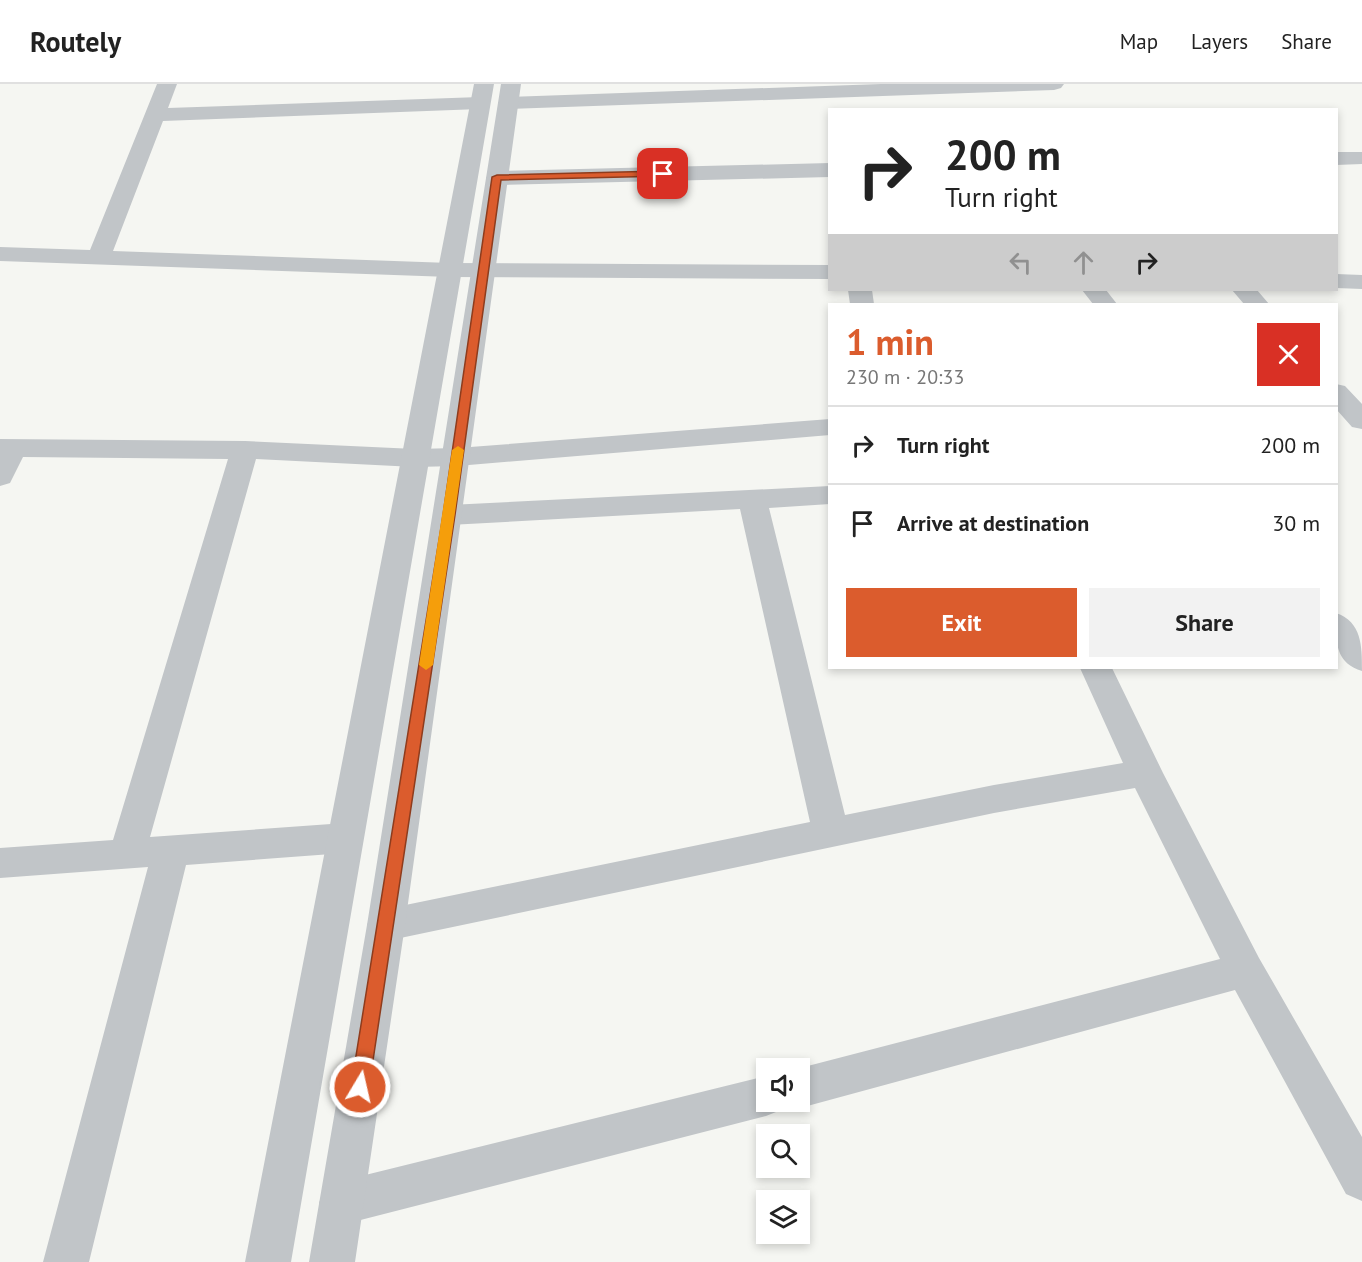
<!DOCTYPE html>
<meta charset="utf-8">
<style>
body{margin:0;font-family:"PT Sans",sans-serif;background:#f2f2f2;color:#222;height:100vh;display:flex;flex-direction:column;font-size:22px;white-space:nowrap}
*{box-sizing:border-box;margin:0}
p{font-size:20px;color:#767676}
.icon{flex:none;width:33px;height:33px;fill:none;stroke:currentColor;stroke-width:2;stroke-linecap:round;stroke-linejoin:round}
.map{position:relative;flex:1;overflow:hidden}
.sheet{position:absolute;left:828px;top:219px;width:510px;height:366px;display:flex;flex-direction:column;background:#fff;border-radius:0px;box-shadow:0 3px 9px #0003}
.sheet>*{flex:none}
.top-card{position:absolute;left:828px;top:24px;width:510px;height:183px;border-radius:0px;box-shadow:0 3px 9px #0003;background:#fff;color:#222;overflow:hidden}
.buttons{position:absolute;left:756px;top:974px;display:grid;gap:12px}
.buttons a{display:grid;place-items:center;width:54px;height:54px;border-radius:0px;background:#fff;box-shadow:0 3px 9px #0003;font-size:30px}
.pin{position:absolute;display:grid;place-items:center;width:51px;height:51px;color:#fff;margin:-26px;border-radius:12px;box-shadow:0 3px 9px #0006}
.me{position:absolute;width:66px;margin:-33px;rotate:9deg;stroke-linejoin:round;filter:drop-shadow(0 0 4px #0008)}
.turn{display:flex;align-items:center;gap:21px;height:126px;padding:0 18px;font-size:27px}
.turn .icon{width:78px;height:78px;stroke-width:2.5}
.turn b{display:block;font-size:42px;line-height:51px}
.lanes{display:flex;align-items:center;height:57px;padding:0 18px;background:#0003;justify-content:center;gap:30px;direction:ltr}
.lanes .off{opacity:.35}
.round{display:grid;place-items:center;flex:none;width:63px;height:63px;border-radius:0px;background:#f2f2f2}
.overview{display:flex;align-items:center;justify-content:space-between;height:102px;padding:0 18px}
h1{font-size:36px;font-weight:700;line-height:45px;color:#db5c2d}
.cta{display:flex;gap:12px;margin-top:auto;padding:12px 18px}
.cta a{flex:1;height:69px;border-radius:0px;background:#db5c2d;color:#fff;font-size:24px;font-weight:700;line-height:69px;text-align:center}
.cta a+a{background:#f2f2f2;color:#222}
ul{padding:0;list-style:none}
li{display:flex;align-items:center;gap:18px;height:78px;padding:0 18px;border-top:2px solid #e0e0e0}
li div{flex:1}
li b{display:block;font-size:22px}
li em{font-style:normal}
header{display:flex;align-items:center;gap:36px;box-sizing:border-box;height:84px;padding:0 30px;background:#fff;border-bottom:2px solid #e0e0e0}
header strong{font-size:28px}
nav{display:flex;gap:33px;margin-inline-start:auto;font-size:21px}
.map>svg:first-child{display:block}
.lines{fill:none;stroke-linecap:round;stroke-linejoin:round}
.minor{fill:#c1c5c8;fill-rule:evenodd}
.tertiary{fill:#c1c5c8;fill-rule:evenodd}
.route{fill:#db5c2d;stroke:#8e3c1d;stroke-width:1.5}
.slow{fill:#f59e0b}
</style>
<header>
<strong>Routely</strong>
<nav><a>Map</a><a>Layers</a><a>Share</a></nav>
</header>
<div class="map">
<svg width="1362" height="1178" viewBox="0 0 1362 1178">
<rect width="100%" height="100%" fill="#f5f6f2"/>
<g class="lines">
<path class="minor" d="M 157,0 L 177,0 L 168,24 L 480,13 L 487,15 L 490,19 L 487,23 L 480,25 L 163,37 L 113,167 L 450,179 L 830,181 L 830,195 L 450,193 L 0,177 L 0,163 L 90,166 Z
M 881,0 L 1064,0 L 1061,4 L 1054,6 L 508,25 L 501,23 L 498,19 L 501,15 L 508,13 Z
M 1336,68 L 1362,68 L 1362,80 L 1336,81 Z
M 830,79 L 830,93 L 497,101 L 489,99 L 486,94 L 489,89 L 497,87 Z
M 1336,190 L 1362,191 L 1362,205 L 1336,204 Z
M 848,206 L 872,206 L 874,220 L 850,220 Z
M 1082,206 L 1106,206 L 1117,220 L 1093,220 Z
M 1232,206 L 1257,206 L 1269,220 L 1244,220 Z
M 1336,300 L 1345,302 L 1362,320 L 1362,345 L 1352,343 L 1336,325 Z
M 830,335 L 830,351 L 457,382 L 415,383 L 256,375 L 150,753 L 345,739 L 358,743 L 363,754 L 358,765 L 345,769 L 186,781 L 89,1178 L 43,1178 L 148,783 L 0,794 L 0,764 L 113,756 L 228,375 L 23,373 L 10,399 L 0,402 L 0,355 L 245,357 L 415,365 L 457,364 Z
M 830,402 L 830,420 L 769,424 L 845,731 L 994,701 L 1123,679 L 1080,584 L 1112,584 L 1163,689 L 1259,874 L 1362,1053 L 1362,1117 L 1346,1110 L 1235,906 L 800,1024 L 785,1017 L 781,1026 L 766,1032 L 341,1141 L 325,1135 L 319,1119 L 325,1103 L 341,1097 L 766,992 L 766,1017 L 800,1017 L 800,984 L 1220,875 L 1135,704 L 994,729 L 386,857 L 372,853 L 367,841 L 372,829 L 386,825 L 810,738 L 740,425 L 449,441 L 439,438 L 434,431 L 439,424 L 449,421 Z
M 1336,529 C 1362,538 1362,562 1362,587 C 1333,578 1336,554 1336,529 Z"/>
<path class="tertiary" d="M 474,0 L 494,0 L 291,1178 L 245,1178 Z
M 501,0 L 521,0 L 405,841 L 355,1178 L 309,1178 L 367,841 Z"/>
</g>
<path class="route" d="M 663,87 L 666,88 L 666,92 L 501,96 L 455,431 L 369,1003 L 366,1009 L 360,1011 L 354,1009 L 351,1003 L 443,431 L 492,93 L 497,91 Z"/>
<path class="slow" d="M 458,362 L 464,366 L 433,581 L 426,586 L 419,581 L 452,366 Z"/>
</svg>
<div class="buttons">
<a><svg class="icon" aria-label="sound" viewBox="0 0 24 24"><path d="M4 9h4l5-4v14l-5-4H4zM17 9q2 3 0 6"/></svg></a>
<a><svg class="icon" aria-label="search" viewBox="0 0 24 24"><circle cx="10" cy="10" r="6"/><path d="M15 15l6 6"/></svg></a>
<a><svg class="icon" aria-label="layers" viewBox="0 0 24 24"><path d="M12 4l9 5-9 5-9-5zM3 14l9 5 9-5"/></svg></a>
</div>
<div class="pin" style="left:663px;top:90px;background:#d93025"><svg class="icon" aria-label="arrive" viewBox="0 0 24 24"><path d="M6 21V4h12l-3 4 3 4H6"/></svg></div>
<svg class="me" style="left:360px;top:1003px" viewBox="-20 -20 40 40"><circle r="17" fill="#db5c2d" stroke="#fff" stroke-width="3"/><path d="M0-11L8 9 0 5-8 9z" fill="#fff"/></svg>
<div class="top-card">
<div class="turn"><svg class="icon" aria-label="right" viewBox="0 0 24 24"><path d="M7 20v-9h11M14 6l5 5-5 5"/></svg><div><b>200 m</b>Turn right</div></div>
<div class="lanes"><svg class="icon off" aria-label="left" viewBox="0 0 24 24"><path d="M17 20v-9H6M10 6l-5 5 5 5"/></svg><svg class="icon off" aria-label="ahead" viewBox="0 0 24 24"><path d="M12 20V5M6 11l6-6 6 6"/></svg><svg class="icon" aria-label="right" viewBox="0 0 24 24"><path d="M7 20v-9h11M14 6l5 5-5 5"/></svg></div>
</div>
<section class="sheet">
<div class="overview"><div><h1>1 min</h1><p>230 m · 20:33</p></div><a class="round" style="background:#d93025;color:#fff"><svg class="icon" aria-label="close" viewBox="0 0 24 24"><path d="M6 6l12 12M18 6L6 18"/></svg></a></div>
<ul>
<li><svg class="icon" aria-label="right" viewBox="0 0 24 24"><path d="M7 20v-9h11M14 6l5 5-5 5"/></svg><div><b>Turn right</b></div><em>200 m</em></li>
<li><svg class="icon" aria-label="arrive" viewBox="0 0 24 24"><path d="M6 21V4h12l-3 4 3 4H6"/></svg><div><b>Arrive at destination</b></div><em>30 m</em></li>
</ul>
<div class="cta"><a>Exit</a><a>Share</a></div>
</section>
</div>
